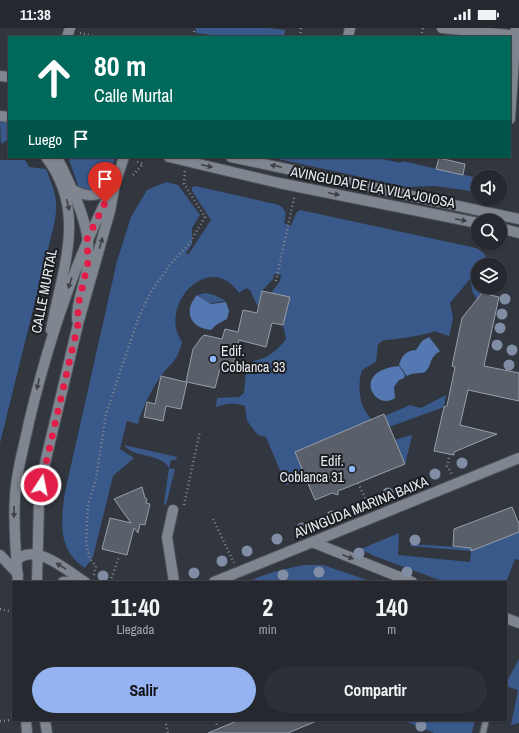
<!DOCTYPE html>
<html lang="es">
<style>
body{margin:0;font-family:"Archivo Narrow",sans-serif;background:#2d3037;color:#f1f3f6;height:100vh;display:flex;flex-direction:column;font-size:15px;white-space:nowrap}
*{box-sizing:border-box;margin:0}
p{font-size:13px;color:#a3a6aa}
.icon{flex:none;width:22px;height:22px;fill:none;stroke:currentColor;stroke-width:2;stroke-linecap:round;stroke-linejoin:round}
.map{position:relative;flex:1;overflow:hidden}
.details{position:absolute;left:12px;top:553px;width:495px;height:140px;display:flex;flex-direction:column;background:#25282f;border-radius:0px;box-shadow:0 1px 3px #0004,0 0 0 1px #42444b}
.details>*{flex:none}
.banner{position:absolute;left:8px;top:8px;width:503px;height:122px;border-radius:0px;box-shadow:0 1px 3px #0004,0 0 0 1px #42444b;background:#00695c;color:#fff;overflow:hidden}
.controls{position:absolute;left:471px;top:142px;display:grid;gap:8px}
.controls a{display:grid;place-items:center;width:36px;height:36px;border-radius:50%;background:#25282f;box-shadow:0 1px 3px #0004,0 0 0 1px #42444b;font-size:20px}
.pin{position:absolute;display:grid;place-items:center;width:34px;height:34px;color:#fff;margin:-41px -17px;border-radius:50% 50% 50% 0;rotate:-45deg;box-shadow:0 0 4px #0007}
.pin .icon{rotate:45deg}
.me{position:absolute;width:44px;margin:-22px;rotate:11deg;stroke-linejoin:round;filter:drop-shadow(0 0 3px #0008)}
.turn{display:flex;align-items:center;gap:14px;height:84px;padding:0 20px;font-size:18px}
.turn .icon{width:52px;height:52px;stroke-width:2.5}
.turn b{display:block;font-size:28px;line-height:34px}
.then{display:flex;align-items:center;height:38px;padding:0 20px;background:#0003;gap:8px;font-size:15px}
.eta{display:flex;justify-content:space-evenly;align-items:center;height:68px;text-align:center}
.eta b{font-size:24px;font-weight:700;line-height:28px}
.action{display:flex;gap:8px;margin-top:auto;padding:8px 20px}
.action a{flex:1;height:46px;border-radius:24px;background:#95b2f1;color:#111;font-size:16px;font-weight:700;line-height:46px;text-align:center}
.action a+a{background:#2d3037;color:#f1f3f6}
.status{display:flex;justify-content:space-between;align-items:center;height:28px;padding:0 20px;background:#25282f;direction:ltr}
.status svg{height:11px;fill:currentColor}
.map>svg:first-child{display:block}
.green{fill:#3a598b}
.water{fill:#5478b2}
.building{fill:#5a606a;stroke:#989fa9}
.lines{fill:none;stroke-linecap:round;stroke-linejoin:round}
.lane-casing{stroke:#4f545a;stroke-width:8}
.street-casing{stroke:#4f545a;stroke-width:12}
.secondary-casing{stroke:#4f545a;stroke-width:12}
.path{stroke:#84888f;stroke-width:2.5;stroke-dasharray:1 3;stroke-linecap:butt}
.lane{stroke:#808690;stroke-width:5.5}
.street{stroke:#808690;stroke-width:10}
.secondary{stroke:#808690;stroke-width:10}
.tree{fill:#808da4}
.oneway{fill:#3e4248}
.route{stroke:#e11d48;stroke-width:7;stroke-dasharray:0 12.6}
.poi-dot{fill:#8eb8fd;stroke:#1b1d21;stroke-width:1.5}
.labels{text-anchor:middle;stroke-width:4;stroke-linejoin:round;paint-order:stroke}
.street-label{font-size:14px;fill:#e9ecf2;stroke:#1b1d21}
.poi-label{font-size:14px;fill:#e9ecf2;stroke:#1b1d21;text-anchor:start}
</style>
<div class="status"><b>11:38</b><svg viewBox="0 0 49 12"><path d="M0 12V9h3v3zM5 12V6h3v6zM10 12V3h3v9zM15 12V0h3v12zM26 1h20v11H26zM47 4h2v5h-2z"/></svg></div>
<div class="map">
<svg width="519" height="705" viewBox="0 0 519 705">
<rect width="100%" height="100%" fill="#31363f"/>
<path class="green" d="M 196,0 L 268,0 L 285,2 L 284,9 L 235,7 L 234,9 L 212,9 L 212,7 L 196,5 Z
M 0,93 L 9,95 L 9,111 L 1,116 Z
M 68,129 L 115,129 C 111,147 107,155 91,163 L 79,160 Z
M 269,129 L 374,129 L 401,135 L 402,133 L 478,150 L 478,164 L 435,158 L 407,159 Z
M 0,132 L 25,132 L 29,139 L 46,141 C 55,165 59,171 54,197 L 0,415 Z
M 166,154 L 178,157 L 200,187 L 192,200 L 192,216 L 186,225 L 188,227 L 211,192 L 192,163 L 192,159 L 195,158 L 279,177 C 287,182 286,187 284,195 L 291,198 L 296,185 L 300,182 L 476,220 C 483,223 489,230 488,237 L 478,237 L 478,259 L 484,259 L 478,273 L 473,265 L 470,251 L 450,275 L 453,290 L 449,308 L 434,303 C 429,307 392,312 384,312 L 378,316 L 376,334 L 362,342 C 357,359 359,379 372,392 L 295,424 L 306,449 L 286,457 L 266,409 L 258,407 L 247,393 L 245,378 C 234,374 227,375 216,379 L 217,370 L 239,369 L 244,365 L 246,344 L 253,340 L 253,333 C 267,331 278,322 286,311 L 283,297 L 290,269 L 271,265 L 280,253 L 281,247 L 274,246 L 273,251 L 262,263 L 258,279 L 250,262 L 246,260 L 239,265 C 209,221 157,278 182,314 C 177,334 172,333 161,348 C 153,359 141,382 138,396 L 127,393 L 120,421 L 134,430 L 113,448 L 93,529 L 85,540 C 57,522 61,493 65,464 L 117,233 L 131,189 L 147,162 Z
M 205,265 L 214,267 L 226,273 L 210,275 L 198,267 Z
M 446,367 L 444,379 L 389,399 L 385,388 L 410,377 L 421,380 Z
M 411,407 L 412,408 L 405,436 L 395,412 Z
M 124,417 L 177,429 L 176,432 L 171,432 L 169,440 L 175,441 L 166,477 L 164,475 L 169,440 C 160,424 134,431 124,417 Z
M 519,504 L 519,532 L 515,531 L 506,554 L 445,554 L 374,528 L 361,521 L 399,505 L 398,527 L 470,534 L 471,523 L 410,518 L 411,516 L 471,520 L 471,522 Z
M 304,537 L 323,537 L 373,554 L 248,554 C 265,545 285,541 304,537 Z
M 519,631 L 519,695 L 511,697 L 518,662 L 506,658 L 506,655 Z
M 408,692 L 475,692 L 472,705 L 434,705 L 405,693 Z"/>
<path class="water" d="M 197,267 L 211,276 L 226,274 L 229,283 L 227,291 L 216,297 L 211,302 C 190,300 183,283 197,267 Z
M 429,309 L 440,323 C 438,325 436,325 435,327 C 430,331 431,339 425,344 C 421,346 413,344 407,348 L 399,337 C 402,327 406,323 416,322 L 422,313 Z
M 399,338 L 405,347 L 404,350 L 399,352 L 394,359 L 395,370 C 375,384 350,343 399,338 Z"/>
<path class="building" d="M 439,130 L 465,136 L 463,147 L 436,141 Z
M 262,263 L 290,269 L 283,297 L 272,295 L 266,319 L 239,312 L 232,340 L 221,337 L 215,360 L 187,354 L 181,381 L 166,378 L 163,393 L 144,389 L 147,374 L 155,376 L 161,348 L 186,354 L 193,321 L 201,310 L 204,307 L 222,311 L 225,301 L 238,304 L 243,282 L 257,285 Z
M 482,265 L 499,269 L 484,338 L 519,345 L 519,373 L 468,362 L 460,397 L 497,406 L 454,424 L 454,427 L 434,423 L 444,379 L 447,378 L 455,339 L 452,338 L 462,290 Z
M 384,386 L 405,436 L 338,463 L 338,467 L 332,465 L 315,472 L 295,424 Z
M 142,459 L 145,470 L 147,471 L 146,475 L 150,476 L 145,497 L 140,496 L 138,505 L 134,500 L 127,527 L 102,521 L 110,490 L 131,495 L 114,471 Z
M 512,479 L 519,496 L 519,504 L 471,523 L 471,520 L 453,518 L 454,501 Z
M 239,692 L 319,692 L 288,705 L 208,705 Z"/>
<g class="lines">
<g class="lane-casing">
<path id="lane" d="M 483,705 L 486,692"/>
</g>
<g class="street-casing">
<path id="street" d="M 442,0 L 519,8
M 67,9 L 70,0
M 348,9 L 350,0
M 0,48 L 9,49
M 0,88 L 9,89
M 510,91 L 516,0
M 46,129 C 88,184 62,241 51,302
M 57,129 C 72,161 92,198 88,234 C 86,254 76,272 77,292
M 72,161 C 85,170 97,168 111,162
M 173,482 L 167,509 L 174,554
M 312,514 L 412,554
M 0,527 L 18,546
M 17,532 C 36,514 67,543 85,554
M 63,554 L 84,554
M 214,554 L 519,430
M 506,590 L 519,595"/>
</g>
<g class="secondary-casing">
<path id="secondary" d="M 169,129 L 279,155 L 478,195
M 231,129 L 519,191
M 500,200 L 519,205
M 18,554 C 16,526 13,497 15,469 C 16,444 24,419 29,394 C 48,314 73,237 111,163
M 37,554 L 39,473 L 42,448 L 78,296 L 110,183 L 115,156 L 124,129
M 26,692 L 27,705
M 45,692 L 47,705"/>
</g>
<path class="path" d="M 194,4 L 195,0
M 80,5 L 94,8
M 300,9 L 301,0
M 421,9 L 423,0
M 133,147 L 143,136 L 135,133
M 276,253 L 294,170
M 450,426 L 447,438 L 452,446
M 358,455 L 369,478
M 184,477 L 200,403
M 213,491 L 234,535
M 94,547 L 96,538 L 90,531 L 86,515 L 88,476 L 96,451 L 106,386 L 139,288 L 151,264 L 169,238 L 189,216 L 205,189 L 184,156 L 185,143
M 110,554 L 119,529
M 0,581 L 13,584
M 165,692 L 168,705
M 215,692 L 217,697
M 0,693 L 14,692"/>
<use href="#lane" class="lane"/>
<use href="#street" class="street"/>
<use href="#secondary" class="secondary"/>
</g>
<g class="tree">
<circle cx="505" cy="271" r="5.5"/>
<circle cx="502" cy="286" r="5.5"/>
<circle cx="500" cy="300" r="5.5"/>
<circle cx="497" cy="317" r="5.5"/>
<circle cx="512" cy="322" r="5.5"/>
<circle cx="509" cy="337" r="5.5"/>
<circle cx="462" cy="435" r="5.5"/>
<circle cx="435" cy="446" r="5.5"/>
<circle cx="388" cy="465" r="5.5"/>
<circle cx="332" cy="488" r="5.5"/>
<circle cx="302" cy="500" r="5.5"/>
<circle cx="277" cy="511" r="5.5"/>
<circle cx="415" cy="512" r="5.5"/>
<circle cx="247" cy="523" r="5.5"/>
<circle cx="359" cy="525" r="5.5"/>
<circle cx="222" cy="533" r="5.5"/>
<circle cx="319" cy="544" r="5.5"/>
<circle cx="407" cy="544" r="5.5"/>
<circle cx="194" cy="545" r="5.5"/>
<circle cx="283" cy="547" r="5.5"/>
<circle cx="103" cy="548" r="5.5"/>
<circle cx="421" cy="698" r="5.5"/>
</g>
<defs><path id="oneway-solid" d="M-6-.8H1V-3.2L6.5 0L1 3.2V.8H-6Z"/></defs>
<g class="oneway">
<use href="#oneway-solid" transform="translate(207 138) rotate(13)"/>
<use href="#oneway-solid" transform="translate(276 138) rotate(-168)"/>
<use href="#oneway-solid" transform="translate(334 166) rotate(12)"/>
<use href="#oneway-solid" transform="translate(68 177) rotate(76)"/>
<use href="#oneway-solid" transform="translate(461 192) rotate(12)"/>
<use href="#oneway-solid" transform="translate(101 215) rotate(-74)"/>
<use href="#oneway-solid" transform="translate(70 255) rotate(109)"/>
<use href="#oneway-solid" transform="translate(38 356) rotate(103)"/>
<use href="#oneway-solid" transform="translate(14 484) rotate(91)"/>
<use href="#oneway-solid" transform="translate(348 529) rotate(21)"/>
<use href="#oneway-solid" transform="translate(61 538) rotate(-149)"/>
</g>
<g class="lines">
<path class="route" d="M 41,457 L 78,296 L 78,278 L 88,234 L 87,211 L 105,175"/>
</g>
<g class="poi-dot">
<circle cx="213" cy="331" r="4"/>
<circle cx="352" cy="441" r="4"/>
</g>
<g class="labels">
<g class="street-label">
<text transform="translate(373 159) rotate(11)" y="5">AVINGUDA DE LA VILA JOIOSA</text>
<text transform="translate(44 263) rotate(-79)" y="5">CALLE MURTAL</text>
<text transform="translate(361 479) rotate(-22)" y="5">AVINGUDA MARINA BAIXA</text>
</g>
<g class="poi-label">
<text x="221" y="328">Edif.<tspan x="221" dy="16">Coblanca 33</tspan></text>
<text x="344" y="438" text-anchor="end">Edif.<tspan x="344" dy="16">Coblanca 31</tspan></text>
</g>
</g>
</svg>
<div class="controls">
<a><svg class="icon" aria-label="sound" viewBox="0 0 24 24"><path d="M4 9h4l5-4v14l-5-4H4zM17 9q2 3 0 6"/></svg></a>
<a><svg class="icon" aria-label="search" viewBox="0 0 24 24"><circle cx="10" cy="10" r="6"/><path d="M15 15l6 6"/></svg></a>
<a><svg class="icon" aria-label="layers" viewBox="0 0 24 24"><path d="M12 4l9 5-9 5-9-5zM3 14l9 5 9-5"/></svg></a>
</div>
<div class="pin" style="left:105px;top:175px;background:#d93025"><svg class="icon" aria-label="arrive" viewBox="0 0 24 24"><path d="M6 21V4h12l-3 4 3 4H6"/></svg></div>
<svg class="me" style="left:41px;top:457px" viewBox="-20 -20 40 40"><circle r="17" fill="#e11d48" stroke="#fff" stroke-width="3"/><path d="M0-11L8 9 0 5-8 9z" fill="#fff"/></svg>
<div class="banner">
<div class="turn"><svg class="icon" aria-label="ahead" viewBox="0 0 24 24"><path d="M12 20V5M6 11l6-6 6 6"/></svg><div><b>80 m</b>Calle Murtal</div></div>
<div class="then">Luego<svg class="icon" aria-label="arrive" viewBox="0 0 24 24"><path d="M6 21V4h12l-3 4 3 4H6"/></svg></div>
</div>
<section class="details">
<div class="eta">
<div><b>11:40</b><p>Llegada</p></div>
<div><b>2</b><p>min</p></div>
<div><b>140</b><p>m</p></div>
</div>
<div class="action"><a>Salir</a><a>Compartir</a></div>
</section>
</div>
